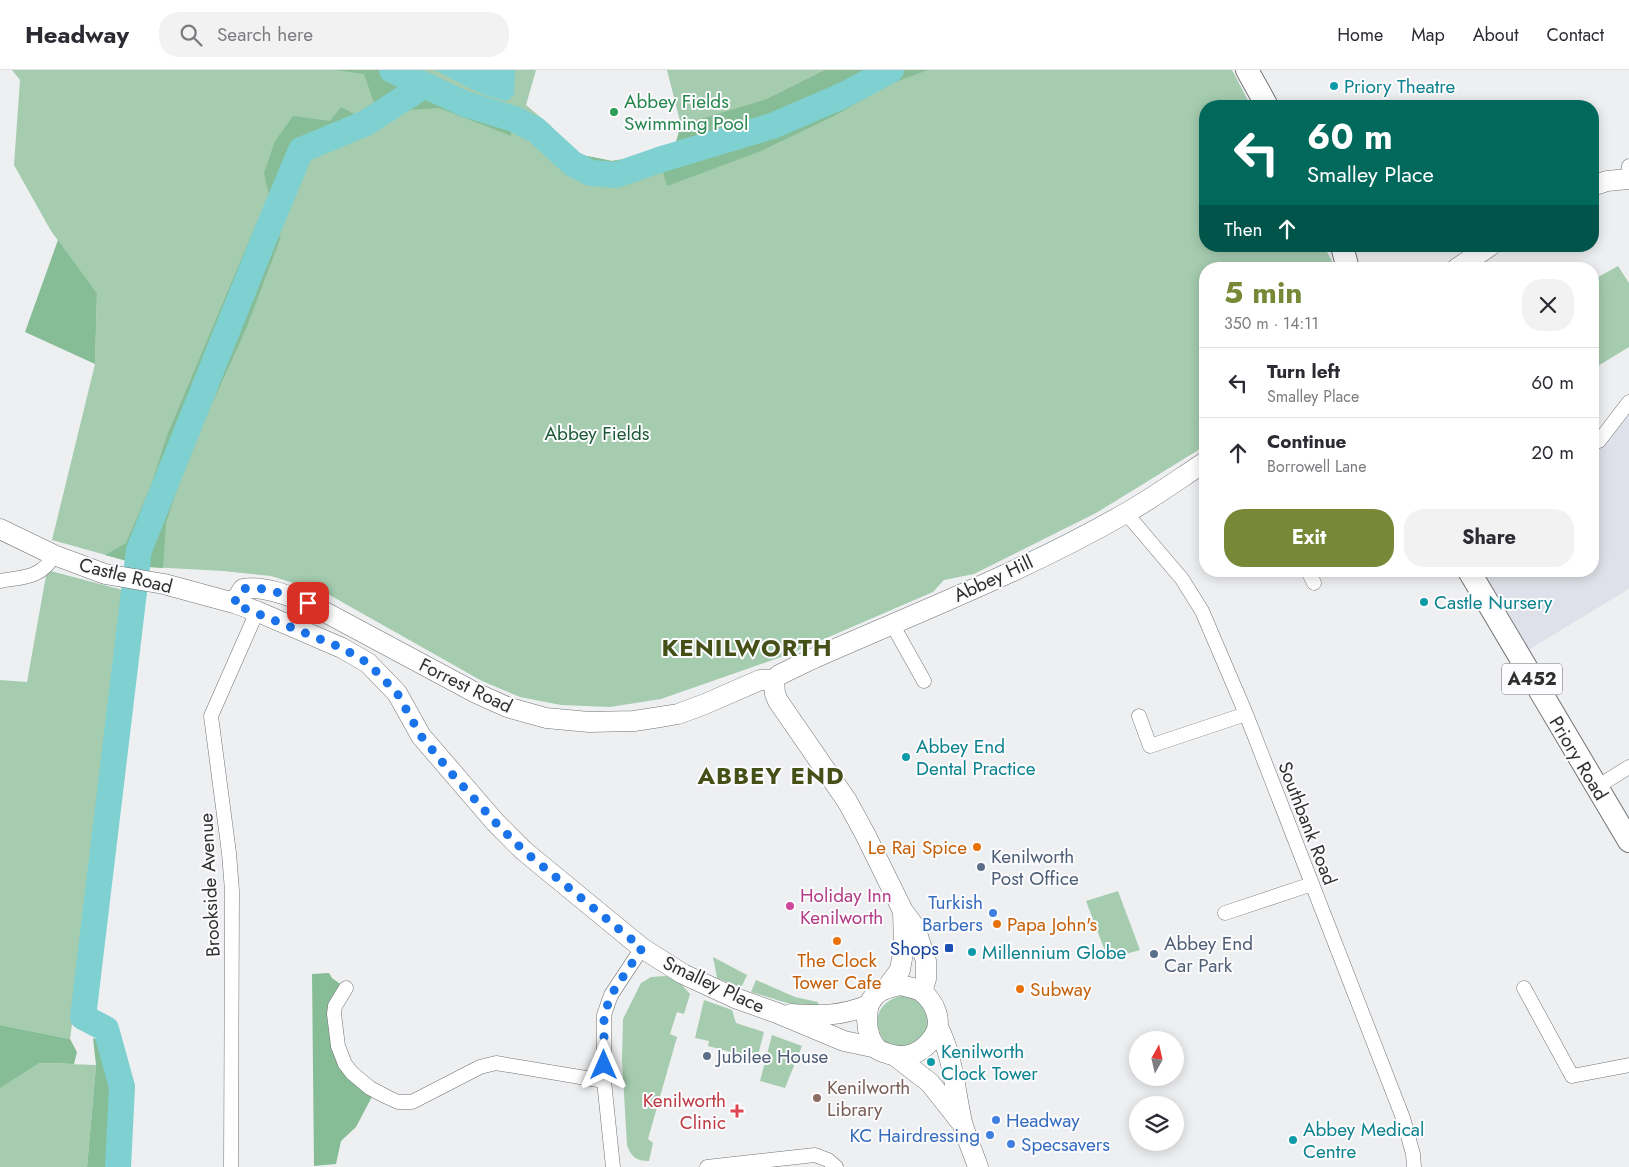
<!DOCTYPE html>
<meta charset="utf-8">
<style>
body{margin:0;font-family:Jost,sans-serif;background:#f2f2f3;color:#2b2b33;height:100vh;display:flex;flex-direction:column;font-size:19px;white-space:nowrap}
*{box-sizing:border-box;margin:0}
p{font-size:16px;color:#7c7c81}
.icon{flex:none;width:28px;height:28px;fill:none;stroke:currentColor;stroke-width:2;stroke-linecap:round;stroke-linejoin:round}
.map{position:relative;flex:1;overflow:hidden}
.details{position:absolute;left:1199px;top:192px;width:400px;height:315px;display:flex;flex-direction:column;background:#fff;border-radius:20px;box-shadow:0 2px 12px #0003}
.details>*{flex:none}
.top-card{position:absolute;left:1199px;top:30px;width:400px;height:152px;border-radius:20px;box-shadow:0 2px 12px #0003;background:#00695c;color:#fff;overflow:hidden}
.needle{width:32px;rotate:8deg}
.controls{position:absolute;left:1129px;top:961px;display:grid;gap:10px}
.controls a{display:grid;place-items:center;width:55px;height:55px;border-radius:50%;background:#fff;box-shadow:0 2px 12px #0003;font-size:25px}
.pin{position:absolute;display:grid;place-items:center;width:42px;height:42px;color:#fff;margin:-21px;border-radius:10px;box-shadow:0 2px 8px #0006}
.me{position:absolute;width:55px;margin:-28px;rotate:0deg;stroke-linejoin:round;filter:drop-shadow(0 0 4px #0008)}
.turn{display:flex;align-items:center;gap:18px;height:105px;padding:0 25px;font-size:22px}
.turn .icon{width:65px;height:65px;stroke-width:2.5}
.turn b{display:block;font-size:35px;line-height:42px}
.then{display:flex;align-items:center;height:48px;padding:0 25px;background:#0003;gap:10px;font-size:19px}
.round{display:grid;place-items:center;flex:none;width:52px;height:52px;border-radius:20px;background:#f2f2f3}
.overview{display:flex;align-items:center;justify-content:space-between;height:85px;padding:0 25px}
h1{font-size:30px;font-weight:700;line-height:38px;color:#778837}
.action{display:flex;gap:10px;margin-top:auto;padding:10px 25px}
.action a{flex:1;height:58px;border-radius:20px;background:#778837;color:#fff;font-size:20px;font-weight:700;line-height:58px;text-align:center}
.action a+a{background:#f2f2f3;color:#2b2b33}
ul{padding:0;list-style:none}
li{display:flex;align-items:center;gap:15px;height:70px;padding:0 25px;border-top:1px solid #e1e1e2}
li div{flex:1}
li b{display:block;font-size:19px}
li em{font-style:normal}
header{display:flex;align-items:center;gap:30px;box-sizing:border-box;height:70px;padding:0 25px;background:#fff;border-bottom:1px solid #e1e1e2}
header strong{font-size:24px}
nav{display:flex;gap:28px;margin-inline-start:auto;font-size:18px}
.search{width:350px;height:45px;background:#f2f2f3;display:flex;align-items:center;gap:12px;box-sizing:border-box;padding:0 18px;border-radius:20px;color:#7c7c81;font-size:19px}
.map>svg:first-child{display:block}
.built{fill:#dfe1ea}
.green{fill:#a5ccaf}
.forest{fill:#87bd96}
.water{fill:#7fd0d0}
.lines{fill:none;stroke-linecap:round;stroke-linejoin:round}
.river{stroke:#7fd0d0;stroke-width:26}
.street-casing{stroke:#727375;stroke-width:15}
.secondary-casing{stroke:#727375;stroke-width:21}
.primary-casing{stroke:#727375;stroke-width:24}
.street{stroke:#fff;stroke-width:14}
.secondary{stroke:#fff;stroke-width:20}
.primary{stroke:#fff;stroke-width:22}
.route{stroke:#1a73e8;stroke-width:9;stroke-dasharray:0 16.2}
.culture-dot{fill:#0f9aa8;stroke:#fcfcfe;stroke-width:2}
.leisure-dot{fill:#2e9e5b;stroke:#fcfcfe;stroke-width:2}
.food-dot{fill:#e8710a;stroke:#fcfcfe;stroke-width:2}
.service-dot{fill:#5c6f8a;stroke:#fcfcfe;stroke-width:2}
.hotel-dot{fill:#d1479c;stroke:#fcfcfe;stroke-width:2}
.shop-dot{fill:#3f7fe0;stroke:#fcfcfe;stroke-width:2}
.transit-dot{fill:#1a4fb4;stroke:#fcfcfe;stroke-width:2}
.education-dot{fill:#8d6e63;stroke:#fcfcfe;stroke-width:2}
.health-dot{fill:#e0444e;stroke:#fcfcfe;stroke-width:2}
.labels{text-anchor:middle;stroke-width:4;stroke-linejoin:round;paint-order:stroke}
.shield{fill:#fcfcfe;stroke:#6c6c6e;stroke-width:1}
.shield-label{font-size:18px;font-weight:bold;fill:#2f2f30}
.culture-label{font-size:19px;fill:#0d838f;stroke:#fcfcfe;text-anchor:start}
.leisure-label{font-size:19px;fill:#27864d;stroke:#fcfcfe;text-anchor:start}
.park-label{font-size:19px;fill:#1e5a35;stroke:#fcfcfe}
.street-label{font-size:19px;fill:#2f2f30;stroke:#fcfcfe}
.food-label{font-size:19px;fill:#c56008;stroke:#fcfcfe;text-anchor:start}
.service-label{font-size:19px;fill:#4e5e75;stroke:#fcfcfe;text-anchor:start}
.hotel-label{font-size:19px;fill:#b23c85;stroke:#fcfcfe;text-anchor:start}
.shop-label{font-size:19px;fill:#366cbe;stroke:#fcfcfe;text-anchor:end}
.transit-label{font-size:19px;fill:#164399;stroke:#fcfcfe;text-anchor:end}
.education-label{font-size:19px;fill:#785e54;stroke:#fcfcfe;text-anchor:start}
.health-label{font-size:19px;fill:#be3a42;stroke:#fcfcfe;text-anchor:end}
.district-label{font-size:24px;font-weight:bold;letter-spacing:1px;fill:#455018;stroke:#fcfcfe}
</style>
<header>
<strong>Headway</strong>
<div class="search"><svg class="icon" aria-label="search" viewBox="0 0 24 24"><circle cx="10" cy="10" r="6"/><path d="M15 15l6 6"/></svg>Search here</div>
<nav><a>Home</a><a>Map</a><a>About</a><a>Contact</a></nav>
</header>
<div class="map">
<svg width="1629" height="1097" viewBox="0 0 1629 1097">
<rect width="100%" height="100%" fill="#eeeff1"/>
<path class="built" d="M 1629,342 L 1629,519 L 1525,582 L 1479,501 L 1592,501 L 1593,382 L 1603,375 Z"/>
<path class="green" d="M 12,0 L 536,0 L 526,35 L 551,56 L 549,60 L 577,84 L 612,91 L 642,86 L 676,72 L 681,55 L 667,0 L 1232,0 L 1251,36 L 1205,36 L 1205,176 L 1324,176 L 1336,199 L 1205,199 L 1205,373 L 1200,379 L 1096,443 L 974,504 L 944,510 L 933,522 L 787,585 L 661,629 L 610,637 L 561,635 L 520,627 L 482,611 L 326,523 L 271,506 L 223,501 L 149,497 L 52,470 L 95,294 L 97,223 L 51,161 L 14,95 L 20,10 Z
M 1618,196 L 1629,213 L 1629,277 L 1593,299 L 1593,210 Z
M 47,500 L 130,522 L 70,969 L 0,955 L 0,610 L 27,612 Z
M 1118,821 L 1140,880 L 1108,889 L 1086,831 Z
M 713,887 L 747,905 L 741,918 L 717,908 Z
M 666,906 L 679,912 L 690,924 L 684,944 L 677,942 L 670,964 L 677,967 L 648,1069 L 653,1073 L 649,1091 C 636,1091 631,1087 627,1075 L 622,990 L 623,949 L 641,913 L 651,907 Z
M 756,910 L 795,927 L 818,932 L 819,938 L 787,933 L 751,922 Z
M 905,925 L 914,925 L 933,951 L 916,978 C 909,977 893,977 888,974 C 885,973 882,968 881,965 C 871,943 884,929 905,925 Z
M 704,930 L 732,940 L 736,953 L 764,962 L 757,989 L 708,976 L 709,971 L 695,968 Z
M 772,965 L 802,976 L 785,1018 L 760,1011 Z
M 39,993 L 96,995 L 87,1097 L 0,1097 L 0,1004 Z"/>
<path class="forest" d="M 335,0 L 407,0 L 470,29 L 513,42 L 511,66 L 439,38 L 410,40 L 382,56 L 364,4 Z
M 825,0 L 928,0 L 890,14 L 836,45 L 761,81 L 667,116 L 657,81 L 676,72 L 681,55 L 767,29 Z
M 341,37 L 358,46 L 362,62 L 307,90 L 290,124 L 269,125 L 264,103 L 275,71 L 293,46 L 330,51 Z
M 546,58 L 577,84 L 612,91 L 642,86 L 647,106 L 602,116 L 570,105 L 541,74 L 528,66 Z
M 256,154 L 281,167 L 246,259 L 188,386 L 166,453 L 163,498 L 149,497 L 105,485 L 126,473 L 152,413 L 166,368 Z
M 58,170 L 97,223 L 95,294 L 25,262 Z
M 329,903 L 332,908 L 346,918 L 340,928 L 338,976 L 375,1021 L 356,1057 L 341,1071 L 336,1094 L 314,1096 L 312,904 Z
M 0,955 L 70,969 L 77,982 L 74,994 L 39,993 L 0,1018 Z
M 93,968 L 109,975 L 122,1017 L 118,1097 L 87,1097 L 96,995 Z"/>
<path class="water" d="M 435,0 L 515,0 L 514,25 L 507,31 C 481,27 458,12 435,0 Z"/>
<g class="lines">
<path class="river" d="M 392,0 L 465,34 L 514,49 L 536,60 L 573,94 L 591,103 L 616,105 L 659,90 L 772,56 L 842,26 L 891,0
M 118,1097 L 122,1017 L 106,959 L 83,947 L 139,480 L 268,159 L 301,80 L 366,53 L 423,16"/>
<g class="street-casing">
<path id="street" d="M 1628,109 L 1629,96
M 1599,371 L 1629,332
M 1126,443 L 1182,509 L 1202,541 L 1246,644 L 1403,1048 L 1413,1084 L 1414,1097
M 1308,501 L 1314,513
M 0,511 C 23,507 42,508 54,485
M 892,554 L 924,611
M 1139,646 L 1150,676 L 1246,644
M 1597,717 L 1629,697
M 1225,843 L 1312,814
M 346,918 L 335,936 L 334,944 L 338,976 L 345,994 L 352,1003 L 370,1018 L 387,1027 L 398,1032 L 412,1032 L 480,997 L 496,993 L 604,1011
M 1524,918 L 1572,1006 L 1629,995
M 231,1097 L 232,821 L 229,783 L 211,646 L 252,553 L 256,541
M 613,1097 L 604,1011 L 604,945 L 611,925 L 642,878
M 707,1097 L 815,1085 L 828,1090 L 836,1097"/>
</g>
<g class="secondary-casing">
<path id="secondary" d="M 1592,116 L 1607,111 L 1629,109
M 1456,199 L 1490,176
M 0,459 L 54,485 L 105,504 L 164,514 L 234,533 L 256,541 L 342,578 L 368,593 L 397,623 L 421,666 L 495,752 L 524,781 L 642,878 L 683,904 L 735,928 L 777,943 L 844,971 L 877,978
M 234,533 L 243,519 C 262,515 290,526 308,533 L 476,623 L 507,637 L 546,648 L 589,652 L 634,651 L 660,647 L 678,644 L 705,634 L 760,610 L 774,610
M 774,610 L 779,605 L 810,590 C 916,543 1025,501 1126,443 C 1153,428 1179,409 1205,392
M 774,610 L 775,624 L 778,631 L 847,731 L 865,764 L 903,841 L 915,857 L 926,891 L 926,909 L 922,922
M 900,915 C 907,917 916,918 922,922 C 935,932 943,952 934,966 C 924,981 910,989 892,985 C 887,983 881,982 877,979 C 865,965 862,934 878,923 C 884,918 893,917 900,915 Z
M 886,919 L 900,900 L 904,877 L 903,841
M 791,944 C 822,946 840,946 869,935
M 938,957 C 953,986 955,1021 962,1052 C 966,1067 973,1082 978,1097
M 894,985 L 930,1013 L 960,1051"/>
</g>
<g class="primary-casing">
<path id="primary" d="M 1247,0 L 1267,36
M 1342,176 L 1348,199
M 1469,501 L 1629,771"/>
</g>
<use href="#street" class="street"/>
<use href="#secondary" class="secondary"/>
<use href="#primary" class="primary"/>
</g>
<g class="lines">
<path class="route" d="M 308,533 C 295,528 254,512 242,520 C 238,523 236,529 234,534 L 342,578 L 368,593 L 397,623 L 421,666 L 452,704 L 495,752 L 524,781 L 642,878 L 611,925 L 604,945 L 604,995"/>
</g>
<g class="culture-dot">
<circle cx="1334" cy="16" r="5"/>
<circle cx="1424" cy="532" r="5"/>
<circle cx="906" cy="687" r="5"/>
<circle cx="972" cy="882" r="5"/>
<circle cx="931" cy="992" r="5"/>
<circle cx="1293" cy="1070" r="5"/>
</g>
<circle class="leisure-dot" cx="614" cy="42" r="5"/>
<g class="food-dot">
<circle cx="977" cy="777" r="5"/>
<circle cx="997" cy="854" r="5"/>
<circle cx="837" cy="871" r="5"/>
<circle cx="1020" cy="919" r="5"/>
</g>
<g class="service-dot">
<circle cx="981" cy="797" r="5"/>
<circle cx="1154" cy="884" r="5"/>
<circle cx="707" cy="986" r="5"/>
</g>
<circle class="hotel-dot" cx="790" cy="836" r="5"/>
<g class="shop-dot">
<circle cx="993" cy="843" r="5"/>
<circle cx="996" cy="1050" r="5"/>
<circle cx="990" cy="1065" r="5"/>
<circle cx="1011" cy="1074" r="5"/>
</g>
<rect class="transit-dot" x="944" y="873" width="10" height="10" rx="2.5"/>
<circle class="education-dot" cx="817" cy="1028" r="5"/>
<path class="health-dot" d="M734.5 1033.5h5v5h5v5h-5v5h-5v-5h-5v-5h5z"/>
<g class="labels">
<rect class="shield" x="1502" y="593.5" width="60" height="31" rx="4"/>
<g class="shield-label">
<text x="1532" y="615">A452</text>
</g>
<g class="culture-label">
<text x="1344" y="23">Priory Theatre</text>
<text x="1434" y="539">Castle Nursery</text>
<text x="916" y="683">Abbey End<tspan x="916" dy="22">Dental Practice</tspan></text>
<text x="982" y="889">Millennium Globe</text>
<text x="941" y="988">Kenilworth<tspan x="941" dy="22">Clock Tower</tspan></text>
<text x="1303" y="1066">Abbey Medical<tspan x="1303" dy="22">Centre</tspan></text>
</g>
<g class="leisure-label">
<text x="624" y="38">Abbey Fields<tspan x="624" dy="22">Swimming Pool</tspan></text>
</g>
<g class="park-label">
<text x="597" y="370">Abbey Fields</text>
</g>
<g class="street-label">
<text transform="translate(126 505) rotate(14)" y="7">Castle Road</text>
<text transform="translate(993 508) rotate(-25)" y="7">Abbey Hill</text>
<text transform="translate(466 615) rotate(26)" y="7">Forrest Road</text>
<text transform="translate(1579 688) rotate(59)" y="7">Priory Road</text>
<text transform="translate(1308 753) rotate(69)" y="7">Southbank Road</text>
<text transform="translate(209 815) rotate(-93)" y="7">Brookside Avenue</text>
<text transform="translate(714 914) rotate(25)" y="7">Smalley Place</text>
</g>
<g class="food-label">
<text x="967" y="784" text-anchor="end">Le Raj Spice</text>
<text x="1007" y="861">Papa John's</text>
<text x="837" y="897" text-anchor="middle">The Clock<tspan x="837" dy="22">Tower Cafe</tspan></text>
<text x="1030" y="926">Subway</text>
</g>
<g class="service-label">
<text x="991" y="793">Kenilworth<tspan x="991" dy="22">Post Office</tspan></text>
<text x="1164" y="880">Abbey End<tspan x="1164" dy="22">Car Park</tspan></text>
<text x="717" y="993">Jubilee House</text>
</g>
<g class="hotel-label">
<text x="800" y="832">Holiday Inn<tspan x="800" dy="22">Kenilworth</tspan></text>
</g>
<g class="shop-label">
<text x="983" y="839">Turkish<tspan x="983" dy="22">Barbers</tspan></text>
<text x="1006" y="1057" text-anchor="start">Headway</text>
<text x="980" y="1072">KC Hairdressing</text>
<text x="1021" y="1081" text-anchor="start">Specsavers</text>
</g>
<g class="transit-label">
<text x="939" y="885">Shops</text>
</g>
<g class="education-label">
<text x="827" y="1024">Kenilworth<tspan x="827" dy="22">Library</tspan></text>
</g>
<g class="health-label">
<text x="726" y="1037">Kenilworth<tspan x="726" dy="22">Clinic</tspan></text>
</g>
<g class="district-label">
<text x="747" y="586">KENILWORTH</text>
<text x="771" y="714">ABBEY END</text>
</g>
</g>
</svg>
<div class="controls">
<a><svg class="needle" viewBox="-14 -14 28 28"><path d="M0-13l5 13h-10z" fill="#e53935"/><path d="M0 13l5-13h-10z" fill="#7c7c81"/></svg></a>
<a><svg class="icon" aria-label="layers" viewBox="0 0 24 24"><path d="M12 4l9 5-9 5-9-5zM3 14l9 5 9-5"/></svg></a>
</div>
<div class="pin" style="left:308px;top:533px;background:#d93025"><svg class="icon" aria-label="arrive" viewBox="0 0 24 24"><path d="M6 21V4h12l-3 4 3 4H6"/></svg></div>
<svg class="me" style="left:604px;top:995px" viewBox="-20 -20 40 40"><path d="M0-17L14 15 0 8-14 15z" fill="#1a73e8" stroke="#fff" stroke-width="4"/></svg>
<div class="top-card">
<div class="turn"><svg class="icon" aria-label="left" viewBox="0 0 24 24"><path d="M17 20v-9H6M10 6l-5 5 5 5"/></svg><div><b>60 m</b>Smalley Place</div></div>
<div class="then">Then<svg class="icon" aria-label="ahead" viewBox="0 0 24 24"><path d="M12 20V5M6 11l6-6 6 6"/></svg></div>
</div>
<section class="details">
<div class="overview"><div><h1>5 min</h1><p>350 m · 14:11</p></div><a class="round"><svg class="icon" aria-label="close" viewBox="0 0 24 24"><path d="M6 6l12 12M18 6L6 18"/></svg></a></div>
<ul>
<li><svg class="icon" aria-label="left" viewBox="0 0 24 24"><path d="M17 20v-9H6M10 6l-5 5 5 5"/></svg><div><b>Turn left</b><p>Smalley Place</p></div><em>60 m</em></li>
<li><svg class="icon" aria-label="ahead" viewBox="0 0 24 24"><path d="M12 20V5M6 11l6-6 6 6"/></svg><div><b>Continue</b><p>Borrowell Lane</p></div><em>20 m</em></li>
</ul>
<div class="action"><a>Exit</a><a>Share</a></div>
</section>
</div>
